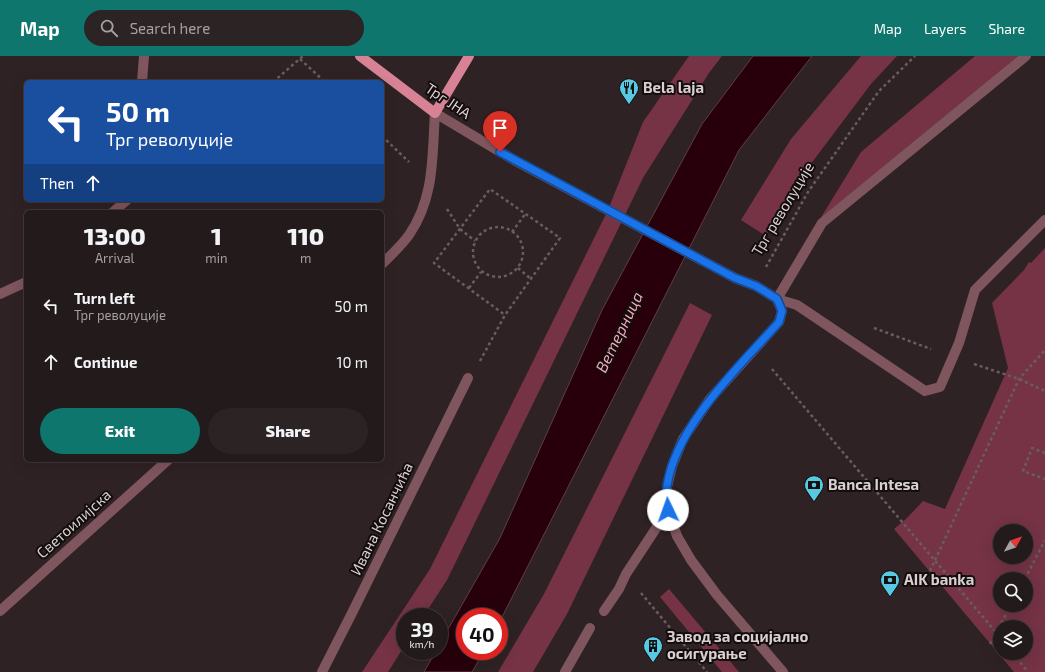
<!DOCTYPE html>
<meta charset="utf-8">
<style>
body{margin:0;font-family:"Exo 2",sans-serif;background:#2b2324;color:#f1f3f6;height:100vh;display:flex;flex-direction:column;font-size:15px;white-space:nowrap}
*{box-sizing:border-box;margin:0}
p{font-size:13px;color:#a3a1a3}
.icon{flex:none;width:22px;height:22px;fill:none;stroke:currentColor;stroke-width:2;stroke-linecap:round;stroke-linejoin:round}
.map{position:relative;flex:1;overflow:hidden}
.sheet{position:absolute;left:24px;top:154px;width:360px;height:252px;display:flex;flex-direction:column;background:#231a1b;border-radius:6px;box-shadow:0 4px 16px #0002,0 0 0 1px #40383a}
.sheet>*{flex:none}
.hud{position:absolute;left:24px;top:24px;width:360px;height:122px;border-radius:6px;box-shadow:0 4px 16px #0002,0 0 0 1px #40383a;background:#1a4fa0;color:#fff;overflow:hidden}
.needle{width:26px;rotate:50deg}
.fabs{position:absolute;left:993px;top:468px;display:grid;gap:8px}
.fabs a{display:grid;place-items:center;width:40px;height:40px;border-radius:50%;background:#231a1b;box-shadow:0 4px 16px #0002,0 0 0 1px #40383a;font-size:20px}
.speed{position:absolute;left:396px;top:552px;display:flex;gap:8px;font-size:20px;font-weight:700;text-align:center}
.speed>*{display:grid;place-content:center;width:52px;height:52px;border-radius:50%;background:#231a1b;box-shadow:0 4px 16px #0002,0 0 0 1px #40383a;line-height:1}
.speed small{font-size:10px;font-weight:400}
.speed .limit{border:6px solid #d22;background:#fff;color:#111}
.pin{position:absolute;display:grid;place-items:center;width:34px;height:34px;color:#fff;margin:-41px -17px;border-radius:50% 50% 50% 0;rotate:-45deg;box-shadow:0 0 4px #0007}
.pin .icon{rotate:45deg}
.me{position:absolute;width:44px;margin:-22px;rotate:357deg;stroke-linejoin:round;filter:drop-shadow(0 0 3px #0008)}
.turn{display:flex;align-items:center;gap:14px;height:84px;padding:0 16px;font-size:18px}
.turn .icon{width:52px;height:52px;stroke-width:2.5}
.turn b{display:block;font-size:28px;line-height:34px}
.then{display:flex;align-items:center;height:38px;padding:0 16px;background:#0003;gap:8px;font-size:15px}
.eta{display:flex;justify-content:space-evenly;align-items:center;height:68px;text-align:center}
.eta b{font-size:24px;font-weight:800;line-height:28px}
.cta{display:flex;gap:8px;margin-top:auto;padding:8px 16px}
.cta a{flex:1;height:46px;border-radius:24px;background:#0f766e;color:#fff;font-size:16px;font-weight:800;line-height:46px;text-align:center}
.cta a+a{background:#2b2324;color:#f1f3f6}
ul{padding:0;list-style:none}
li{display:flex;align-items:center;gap:12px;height:56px;padding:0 16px}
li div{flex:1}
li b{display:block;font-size:15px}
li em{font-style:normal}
header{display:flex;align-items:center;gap:24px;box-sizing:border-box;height:56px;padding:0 20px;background:#0f766e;color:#fff}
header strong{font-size:19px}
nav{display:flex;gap:22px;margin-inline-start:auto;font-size:14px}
.search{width:280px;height:36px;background:#2b2324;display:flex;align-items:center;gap:10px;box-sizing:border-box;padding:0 14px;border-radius:22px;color:#a3a1a3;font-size:15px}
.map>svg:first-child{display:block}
.green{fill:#753345;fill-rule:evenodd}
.water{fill:#27000b;stroke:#5d3e47}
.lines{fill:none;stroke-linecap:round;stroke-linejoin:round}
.path{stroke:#695d5f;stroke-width:2.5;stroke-dasharray:3 3;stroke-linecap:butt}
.minor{stroke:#7f555e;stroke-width:10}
.major{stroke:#d78295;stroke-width:10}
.route-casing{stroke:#114b97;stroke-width:10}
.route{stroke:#1a73e8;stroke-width:7}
.labels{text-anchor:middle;stroke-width:4;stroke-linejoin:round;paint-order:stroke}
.poi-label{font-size:15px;font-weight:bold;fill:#dad0d2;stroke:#130d0e;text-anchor:start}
.street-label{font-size:15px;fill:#dad0d2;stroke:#130d0e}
.water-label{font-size:16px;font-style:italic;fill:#f3a5b6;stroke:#130d0e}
</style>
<header>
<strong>Map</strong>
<div class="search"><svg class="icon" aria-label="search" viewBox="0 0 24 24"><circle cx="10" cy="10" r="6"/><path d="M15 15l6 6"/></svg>Search here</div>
<nav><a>Map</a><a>Layers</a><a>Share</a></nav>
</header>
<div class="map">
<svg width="1045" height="616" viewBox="0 0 1045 616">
<rect width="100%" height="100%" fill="#2f2224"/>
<path class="green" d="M 689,0 L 722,0 L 709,17 L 643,122 L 447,524 L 423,561 L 405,561 L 405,589 L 388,616 L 362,616 L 430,513 L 608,154 L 643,66 Z
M 861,0 L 897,0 L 871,28 L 798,125 L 766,180 L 741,164 L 791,83 Z
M 975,0 L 1018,0 L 820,163 L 861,96 Z
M 1045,192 L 1045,616 L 1014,616 L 894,473 L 907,462 L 923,445 L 945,453 L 1008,312 L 992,247 L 1024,214 L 1029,206 L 1031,207 ZM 1000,475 L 1026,475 L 1026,501 L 1000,501 ZM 1000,523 L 1026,523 L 1026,549 L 1000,549 ZM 1000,571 L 1026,571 L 1026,597 L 1000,597 Z
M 690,247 L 712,259 L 567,558 L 533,616 L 498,616 L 544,538 Z
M 669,533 L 739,616 L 722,616 L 660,541 Z"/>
<path class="water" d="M 753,0 L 812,0 L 739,94 L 499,567 L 499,561 L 465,561 L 465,595 L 484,595 L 472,616 L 424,616 L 436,595 L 439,595 L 439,589 L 500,482 L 602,254 L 702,68 Z"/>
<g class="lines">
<path class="path" d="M 300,3 L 325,26
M 273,26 L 303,0
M 382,80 L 409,106
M 447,153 L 460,173 L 475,185
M473 196a25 25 0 1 1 50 0a25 25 0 1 1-50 0Z
M 512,176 L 526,157
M 766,211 L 808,136 L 879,35 L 915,0
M 518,212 L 531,223
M 469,232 L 481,216
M 874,272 L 931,293
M 480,305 L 505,259 L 560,182 L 490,133 L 434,207 L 505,259
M 974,308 L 1019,323 L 1045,335
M 772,313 L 1000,581
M 1045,397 L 1032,392 L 1023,415 L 1045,423
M 930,515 L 1019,323 L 1045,294
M 1025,523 L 1045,484
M 641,537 L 707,616
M 990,588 L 1011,549
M 1013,597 L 1028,616"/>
<path class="minor" d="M 142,26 L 144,0
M 113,156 L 127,144
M 382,208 C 391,199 402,189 409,179 C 435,141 432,100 435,57 L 514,104 L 735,222 L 756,230 L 777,243 L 797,249 L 925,335 L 940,331 L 959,287 L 975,234 L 1045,164
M 0,238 L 26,226
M 777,243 L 782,255 L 779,266 L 710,343 L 683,383 L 672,410 L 667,431 L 668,454 L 677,480 L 691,504 L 717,539 L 783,616
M 777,243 L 822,167 L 1026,0
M 0,555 L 168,404
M 604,555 L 619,533 L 626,518 L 668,454
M 322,616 L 352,557 L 468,322
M 565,616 L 590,572"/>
<path class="major" d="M 360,0 L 435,57 L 469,0"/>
</g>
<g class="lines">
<g class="route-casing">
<path id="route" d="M 500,96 L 735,222 L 756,230 L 777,243 L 782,255 L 779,266 C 740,310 676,369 667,430 C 666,437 668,446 668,454"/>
</g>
<use href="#route" class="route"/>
</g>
<defs>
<g id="restaurant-pin" transform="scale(1)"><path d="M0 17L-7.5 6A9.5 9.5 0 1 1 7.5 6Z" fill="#57c9e3" stroke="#130d0e"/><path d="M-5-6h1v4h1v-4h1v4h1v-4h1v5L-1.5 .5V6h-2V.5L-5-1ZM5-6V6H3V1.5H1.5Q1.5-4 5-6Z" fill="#111"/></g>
<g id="bank-pin" transform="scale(1)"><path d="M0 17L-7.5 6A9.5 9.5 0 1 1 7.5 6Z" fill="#57c9e3" stroke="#130d0e"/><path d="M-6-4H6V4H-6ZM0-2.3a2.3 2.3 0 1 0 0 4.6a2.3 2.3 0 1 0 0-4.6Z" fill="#111"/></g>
<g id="building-pin" transform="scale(1)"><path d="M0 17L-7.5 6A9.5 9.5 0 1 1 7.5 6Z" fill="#57c9e3" stroke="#130d0e"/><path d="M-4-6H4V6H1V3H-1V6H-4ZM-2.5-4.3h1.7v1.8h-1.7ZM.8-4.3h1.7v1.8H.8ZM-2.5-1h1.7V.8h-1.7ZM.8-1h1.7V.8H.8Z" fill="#111"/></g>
</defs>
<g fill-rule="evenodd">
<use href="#restaurant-pin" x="629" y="32"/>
<use href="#bank-pin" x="814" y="429"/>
<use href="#bank-pin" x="890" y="524"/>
<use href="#building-pin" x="653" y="590"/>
</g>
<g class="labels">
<g class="poi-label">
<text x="643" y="37">Bela laja</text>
<text x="828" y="434">Banca Intesa</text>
<text x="904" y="529">AIK banka</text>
<text x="667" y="586">Завод за социјално<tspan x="667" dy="17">осигурање</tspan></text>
</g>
<g class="street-label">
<text transform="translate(448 45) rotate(34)" y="5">Трг ЈНА</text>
<text transform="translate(783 153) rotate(-59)" y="5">Трг револуције</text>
<text transform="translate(382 463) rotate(-64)" y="5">Ивана Косанчића</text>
<text transform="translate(74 468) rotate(-42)" y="5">Светоилијска</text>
</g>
<g class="water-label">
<text transform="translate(619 276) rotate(-64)" y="6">Ветерница</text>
</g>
</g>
</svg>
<div class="fabs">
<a><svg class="needle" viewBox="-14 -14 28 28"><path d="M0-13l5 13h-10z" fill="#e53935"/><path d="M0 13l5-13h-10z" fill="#a3a1a3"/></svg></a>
<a><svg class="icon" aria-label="search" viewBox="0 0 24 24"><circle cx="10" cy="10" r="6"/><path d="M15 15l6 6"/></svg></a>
<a><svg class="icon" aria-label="layers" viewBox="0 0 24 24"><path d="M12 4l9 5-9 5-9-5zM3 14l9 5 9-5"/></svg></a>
</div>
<div class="speed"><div>39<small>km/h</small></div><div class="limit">40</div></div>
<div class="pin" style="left:500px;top:96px;background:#d93025"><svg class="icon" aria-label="arrive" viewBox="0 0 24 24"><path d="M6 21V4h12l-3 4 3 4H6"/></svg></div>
<svg class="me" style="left:668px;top:454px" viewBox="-20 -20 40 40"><circle r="19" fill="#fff"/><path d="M0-13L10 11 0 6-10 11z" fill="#1a73e8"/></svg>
<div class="hud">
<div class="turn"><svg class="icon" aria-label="left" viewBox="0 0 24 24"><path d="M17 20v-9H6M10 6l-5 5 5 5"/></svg><div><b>50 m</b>Трг револуције</div></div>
<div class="then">Then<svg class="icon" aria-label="ahead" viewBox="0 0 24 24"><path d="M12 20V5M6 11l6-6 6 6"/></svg></div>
</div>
<section class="sheet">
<div class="eta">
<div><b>13:00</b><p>Arrival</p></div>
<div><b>1</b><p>min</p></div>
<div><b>110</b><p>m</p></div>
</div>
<ul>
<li><svg class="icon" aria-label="left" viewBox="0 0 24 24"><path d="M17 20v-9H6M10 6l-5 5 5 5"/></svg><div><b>Turn left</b><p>Трг револуције</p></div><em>50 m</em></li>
<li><svg class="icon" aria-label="ahead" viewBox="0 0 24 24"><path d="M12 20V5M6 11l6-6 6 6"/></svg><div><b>Continue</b></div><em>10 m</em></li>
</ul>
<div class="cta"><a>Exit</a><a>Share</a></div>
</section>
</div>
